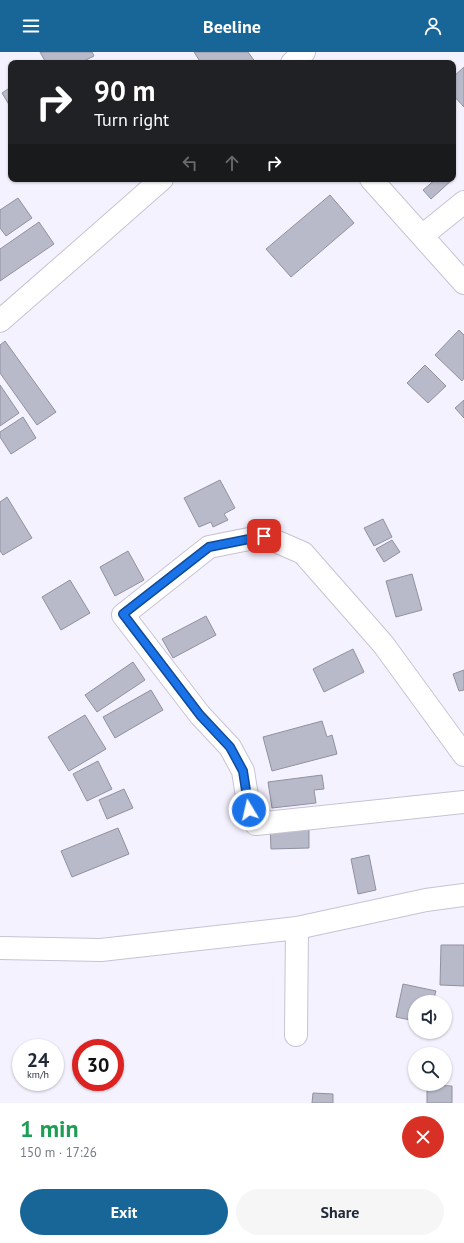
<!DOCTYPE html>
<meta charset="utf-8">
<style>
body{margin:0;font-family:"PT Sans",sans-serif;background:#f6f6f7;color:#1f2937;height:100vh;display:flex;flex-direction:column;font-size:15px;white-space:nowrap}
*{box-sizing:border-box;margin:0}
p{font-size:13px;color:#747a83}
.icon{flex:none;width:22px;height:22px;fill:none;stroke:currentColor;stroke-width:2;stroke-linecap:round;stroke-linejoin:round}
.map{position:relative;height:1051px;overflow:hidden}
.panel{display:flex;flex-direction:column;background:#fff;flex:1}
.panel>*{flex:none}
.hud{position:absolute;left:8px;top:8px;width:448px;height:122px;border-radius:8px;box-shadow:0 1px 3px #0004;background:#202124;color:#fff;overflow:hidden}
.controls{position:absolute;left:408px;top:943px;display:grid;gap:8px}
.controls a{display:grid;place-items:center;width:44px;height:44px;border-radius:50%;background:#fff;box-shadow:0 1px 3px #0004;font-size:20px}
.speed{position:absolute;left:12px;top:987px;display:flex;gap:8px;font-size:20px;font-weight:700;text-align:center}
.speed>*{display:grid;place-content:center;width:52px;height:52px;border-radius:50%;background:#fff;box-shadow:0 1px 3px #0004;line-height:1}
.speed small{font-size:10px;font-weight:400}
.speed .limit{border:6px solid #d22;background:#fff;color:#111}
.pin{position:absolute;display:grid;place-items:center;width:34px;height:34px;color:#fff;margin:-17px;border-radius:8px;box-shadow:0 2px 6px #0006}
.me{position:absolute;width:44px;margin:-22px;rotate:351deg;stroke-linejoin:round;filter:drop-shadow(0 0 3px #0008)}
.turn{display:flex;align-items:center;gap:14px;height:84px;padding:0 20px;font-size:18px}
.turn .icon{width:52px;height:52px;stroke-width:2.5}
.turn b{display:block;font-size:28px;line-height:34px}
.lanes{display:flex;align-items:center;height:38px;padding:0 20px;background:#0003;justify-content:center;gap:20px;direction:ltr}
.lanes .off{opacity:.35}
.round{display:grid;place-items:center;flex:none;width:42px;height:42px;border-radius:21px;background:#f6f6f7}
.headline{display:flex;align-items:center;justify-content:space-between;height:68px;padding:0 20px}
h1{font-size:24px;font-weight:800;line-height:30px;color:#1e9e55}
.action{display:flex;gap:8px;margin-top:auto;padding:8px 20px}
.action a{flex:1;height:46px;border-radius:24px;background:#186598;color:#fff;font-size:16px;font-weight:800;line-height:46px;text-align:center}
.action a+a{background:#f6f6f7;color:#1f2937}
header{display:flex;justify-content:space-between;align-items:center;height:52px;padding:0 20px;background:#186598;color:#fff;font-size:18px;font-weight:800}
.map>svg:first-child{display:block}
.building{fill:#b8baca;stroke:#9091a0}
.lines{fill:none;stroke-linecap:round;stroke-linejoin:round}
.street-casing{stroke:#c7c3d3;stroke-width:24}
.street{stroke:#fff;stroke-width:22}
.route-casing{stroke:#114b97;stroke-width:10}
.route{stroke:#1a73e8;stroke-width:7}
</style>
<header><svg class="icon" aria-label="menu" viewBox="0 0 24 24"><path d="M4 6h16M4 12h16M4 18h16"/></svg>Beeline<svg class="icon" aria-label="person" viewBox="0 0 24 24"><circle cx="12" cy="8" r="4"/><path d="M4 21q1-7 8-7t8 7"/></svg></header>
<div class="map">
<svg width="464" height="1051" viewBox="0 0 464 1051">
<rect width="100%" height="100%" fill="#f5f2ff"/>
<path class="building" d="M 40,0 L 92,0 L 94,4 L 80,11 L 46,11 Z
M 194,0 L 248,0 L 256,11 L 201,11 Z
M 464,15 L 464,55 L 453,43 L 453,25 Z
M 11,35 L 11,56 L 2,41 Z
M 436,127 L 453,127 L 431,147 L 423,138 Z
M 330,143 L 354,171 L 291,225 L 266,197 Z
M 18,146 L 32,166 L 6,184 L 0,176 L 0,158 Z
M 39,170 L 54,192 L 0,229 L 0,197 Z
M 459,278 L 464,283 L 464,326 L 462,329 L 435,303 Z
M 5,289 L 56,360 L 37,373 L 0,321 L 0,293 Z
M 425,313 L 446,334 L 428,351 L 407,331 Z
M 0,333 L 19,361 L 0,374 Z
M 464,348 L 464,366 L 455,356 Z
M 23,365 L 36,386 L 11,402 L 0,385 L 0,380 Z
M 220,428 L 235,456 L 224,462 L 228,468 L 213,475 L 211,470 L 199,475 L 184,446 Z
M 7,445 L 32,486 L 3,503 L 0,499 L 0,450 Z
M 383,467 L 392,485 L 374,494 L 364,476 Z
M 392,488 L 400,500 L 384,510 L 376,497 Z
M 128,499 L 144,528 L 115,544 L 100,515 Z
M 412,522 L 422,558 L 396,565 L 386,529 Z
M 70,528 L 90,561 L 61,578 L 42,545 Z
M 206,564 L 216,583 L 173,606 L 162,587 Z
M 353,597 L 364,620 L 324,640 L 313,617 Z
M 133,610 L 145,628 L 97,660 L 85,643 Z
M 464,618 L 464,638 L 459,639 L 453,622 Z
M 151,638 L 163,658 L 115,686 L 103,665 Z
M 85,663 L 106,697 L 69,719 L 48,685 Z
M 322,669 L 327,685 L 332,683 L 337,702 L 272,719 L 263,685 Z
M 98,709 L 112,737 L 87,749 L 73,722 Z
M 322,723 L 324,737 L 314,738 L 316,751 L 272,756 L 268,730 Z
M 124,737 L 133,756 L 107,767 L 99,748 Z
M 270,775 L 309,775 L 309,796 L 271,797 Z
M 118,776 L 129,802 L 72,825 L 61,799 Z
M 369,803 L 376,838 L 358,842 L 351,807 Z
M 441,893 L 464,893 L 464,934 L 440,933 Z
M 403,932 L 436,939 L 433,950 L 415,950 L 415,969 L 396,965 Z
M 427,1033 L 452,1034 L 452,1051 L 427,1051 Z
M 313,1041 L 333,1042 L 333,1051 L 312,1051 Z"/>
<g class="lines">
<g class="street-casing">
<path id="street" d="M 292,11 L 304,0
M 371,127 L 464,231
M 422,184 L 464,150
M 0,269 L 79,200 L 162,127
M 464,703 L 383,592 L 303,501 L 264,484 L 209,495 L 123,563 L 200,663 L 230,695 L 243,719 L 249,757 L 256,772 L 464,750
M 0,896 L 101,898 L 297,876 L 426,848 L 464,843
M 296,983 L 297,876"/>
</g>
<use href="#street" class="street"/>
</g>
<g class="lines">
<g class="route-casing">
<path id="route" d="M 249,758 L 243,719 L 230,695 L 200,663 L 123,562 L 209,495 L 264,484"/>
</g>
<use href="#route" class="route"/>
</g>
</svg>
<div class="controls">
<a><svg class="icon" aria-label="sound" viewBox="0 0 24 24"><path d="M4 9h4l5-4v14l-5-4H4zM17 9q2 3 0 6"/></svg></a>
<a><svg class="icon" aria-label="search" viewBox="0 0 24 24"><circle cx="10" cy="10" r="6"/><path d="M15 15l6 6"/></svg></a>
</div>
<div class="speed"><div>24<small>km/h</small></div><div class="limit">30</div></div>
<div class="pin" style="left:264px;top:484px;background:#d93025"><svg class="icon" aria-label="arrive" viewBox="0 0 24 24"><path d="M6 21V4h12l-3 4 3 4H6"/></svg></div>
<svg class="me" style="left:249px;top:758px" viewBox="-20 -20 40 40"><circle r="17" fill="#1a73e8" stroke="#fff" stroke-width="3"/><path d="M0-11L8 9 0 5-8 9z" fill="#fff"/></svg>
<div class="hud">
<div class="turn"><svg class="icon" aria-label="right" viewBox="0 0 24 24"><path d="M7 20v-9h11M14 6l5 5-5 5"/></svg><div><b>90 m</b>Turn right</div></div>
<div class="lanes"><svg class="icon off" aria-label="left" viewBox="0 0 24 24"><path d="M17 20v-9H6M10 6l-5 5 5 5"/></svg><svg class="icon off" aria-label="ahead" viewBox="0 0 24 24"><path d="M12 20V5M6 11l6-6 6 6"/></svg><svg class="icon" aria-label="right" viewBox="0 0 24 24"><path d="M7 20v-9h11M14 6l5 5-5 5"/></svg></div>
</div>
</div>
<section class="panel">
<div class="headline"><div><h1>1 min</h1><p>150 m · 17:26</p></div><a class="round" style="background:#d93025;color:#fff"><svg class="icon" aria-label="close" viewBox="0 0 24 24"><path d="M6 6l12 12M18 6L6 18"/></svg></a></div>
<div class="action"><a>Exit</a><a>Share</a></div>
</section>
